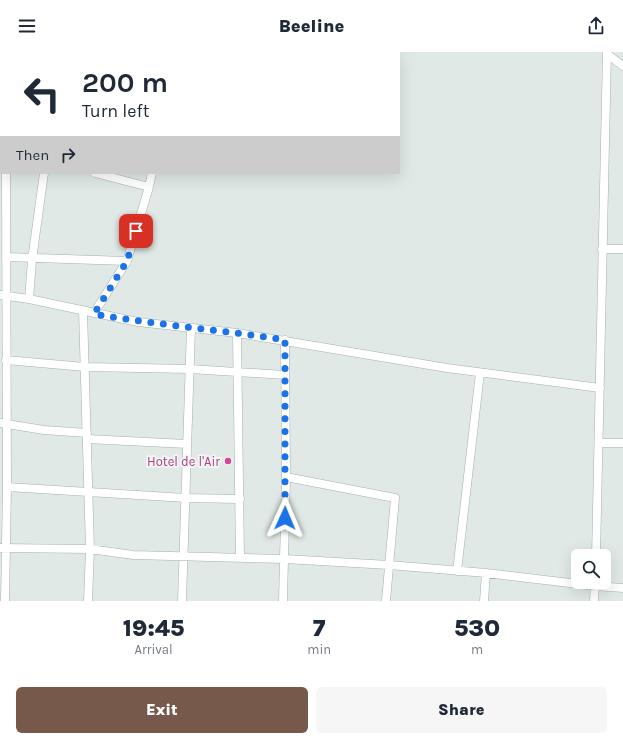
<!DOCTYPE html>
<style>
body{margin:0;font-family:Karla,sans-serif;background:#f6f6f7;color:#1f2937;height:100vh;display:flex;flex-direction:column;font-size:15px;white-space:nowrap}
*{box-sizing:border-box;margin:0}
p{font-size:13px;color:#747a83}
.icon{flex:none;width:22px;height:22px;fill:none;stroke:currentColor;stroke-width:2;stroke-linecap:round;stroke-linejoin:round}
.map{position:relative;height:549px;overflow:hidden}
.side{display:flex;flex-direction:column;background:#fff;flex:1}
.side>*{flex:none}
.hud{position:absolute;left:0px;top:0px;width:400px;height:122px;box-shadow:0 4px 16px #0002;background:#fff;color:#1f2937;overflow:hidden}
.fabs{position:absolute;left:571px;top:497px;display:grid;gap:8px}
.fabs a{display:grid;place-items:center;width:40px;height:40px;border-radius:6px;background:#fff;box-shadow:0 4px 16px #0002;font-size:20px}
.pin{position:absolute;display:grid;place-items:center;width:34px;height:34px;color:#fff;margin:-17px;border-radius:8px;box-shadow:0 2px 6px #0006}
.me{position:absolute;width:44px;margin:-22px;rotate:1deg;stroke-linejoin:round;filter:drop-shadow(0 0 3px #0008)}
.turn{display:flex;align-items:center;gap:14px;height:84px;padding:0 16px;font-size:18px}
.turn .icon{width:52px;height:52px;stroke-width:2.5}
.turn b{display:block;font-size:28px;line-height:34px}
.then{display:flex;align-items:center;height:38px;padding:0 16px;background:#0003;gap:8px;font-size:15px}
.eta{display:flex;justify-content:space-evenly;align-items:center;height:68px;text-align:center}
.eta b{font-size:24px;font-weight:800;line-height:28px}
.button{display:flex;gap:8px;margin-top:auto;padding:8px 16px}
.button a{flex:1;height:46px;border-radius:6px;background:#77594b;color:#fff;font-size:16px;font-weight:800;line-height:46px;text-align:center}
.button a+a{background:#f6f6f7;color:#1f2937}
header{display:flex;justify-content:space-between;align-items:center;height:52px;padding:0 16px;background:#fff;font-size:18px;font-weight:800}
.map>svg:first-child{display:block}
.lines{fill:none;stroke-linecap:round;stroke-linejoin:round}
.minor-casing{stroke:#a4b0ad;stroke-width:9}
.minor{stroke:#fff;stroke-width:8}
.route{stroke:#1a73e8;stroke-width:7;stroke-dasharray:0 12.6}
.hotel-dot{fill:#d1479c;stroke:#f0f6f4;stroke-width:1.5}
.labels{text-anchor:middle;stroke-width:4;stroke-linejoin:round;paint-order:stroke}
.hotel-label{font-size:13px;fill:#b23c85;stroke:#f0f6f4;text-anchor:end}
</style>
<header><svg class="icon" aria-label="menu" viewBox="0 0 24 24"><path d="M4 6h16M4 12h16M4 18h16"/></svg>Beeline<svg class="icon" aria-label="share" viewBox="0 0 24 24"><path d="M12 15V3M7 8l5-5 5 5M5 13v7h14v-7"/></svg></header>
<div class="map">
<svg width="623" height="549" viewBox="0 0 623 549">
<rect width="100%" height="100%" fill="#e0e9e6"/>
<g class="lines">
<g class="minor-casing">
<path id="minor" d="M 96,1 L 106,0
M 165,1 L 165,0
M 607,2 L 623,14
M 0,8 L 1,8
M 0,43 L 1,43
M 0,111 L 1,112
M 149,135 L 152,121
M 602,197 L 623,197
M 6,205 L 127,209
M 0,243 L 29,247 L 138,270 L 237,281 L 447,316 L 600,336
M 29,247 L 32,208 L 44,121
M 83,259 L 90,497 L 88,549
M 94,261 L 127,209 L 149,135 L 95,121
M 237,281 L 240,506
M 6,308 L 85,315 L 190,317 L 285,323
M 0,371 L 44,378 L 87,381
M 87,387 L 187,392
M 599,391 L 623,391
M 286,425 L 395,446 L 386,549
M 7,435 L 186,446 L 240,447
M 0,496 L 90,497 L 133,503 L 285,507 L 389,513 L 486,521 L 595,534 L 623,536
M 596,504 L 607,0
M 457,519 L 480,321
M 5,549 L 7,435 L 6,121
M 182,549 L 191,276
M 283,549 L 286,425 L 285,288
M 484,549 L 486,521
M 594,549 L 595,530"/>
</g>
<use href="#minor" class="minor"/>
</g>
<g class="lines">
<path class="route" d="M 136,179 L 127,209 L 94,262 C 158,273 222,278 285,288 L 285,466"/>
</g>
<circle class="hotel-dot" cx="228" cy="409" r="4"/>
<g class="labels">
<g class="hotel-label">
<text x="220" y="414">Hotel de l'Air</text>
</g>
</g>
</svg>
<div class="fabs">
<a><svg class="icon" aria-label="search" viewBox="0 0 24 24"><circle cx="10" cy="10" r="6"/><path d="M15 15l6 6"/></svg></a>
</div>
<div class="pin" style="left:136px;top:179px;background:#d93025"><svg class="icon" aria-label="arrive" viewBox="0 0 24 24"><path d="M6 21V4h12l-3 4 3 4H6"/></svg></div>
<svg class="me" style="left:285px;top:466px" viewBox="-20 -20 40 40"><path d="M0-17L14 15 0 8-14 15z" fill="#1a73e8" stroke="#fff" stroke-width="4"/></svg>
<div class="hud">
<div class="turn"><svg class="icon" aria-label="left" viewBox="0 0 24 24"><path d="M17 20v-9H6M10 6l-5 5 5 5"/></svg><div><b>200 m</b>Turn left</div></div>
<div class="then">Then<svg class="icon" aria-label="right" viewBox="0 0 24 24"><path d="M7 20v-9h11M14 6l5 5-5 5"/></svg></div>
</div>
</div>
<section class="side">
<div class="eta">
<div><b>19:45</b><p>Arrival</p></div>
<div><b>7</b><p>min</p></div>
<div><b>530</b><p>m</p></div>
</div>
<div class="button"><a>Exit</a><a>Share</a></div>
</section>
